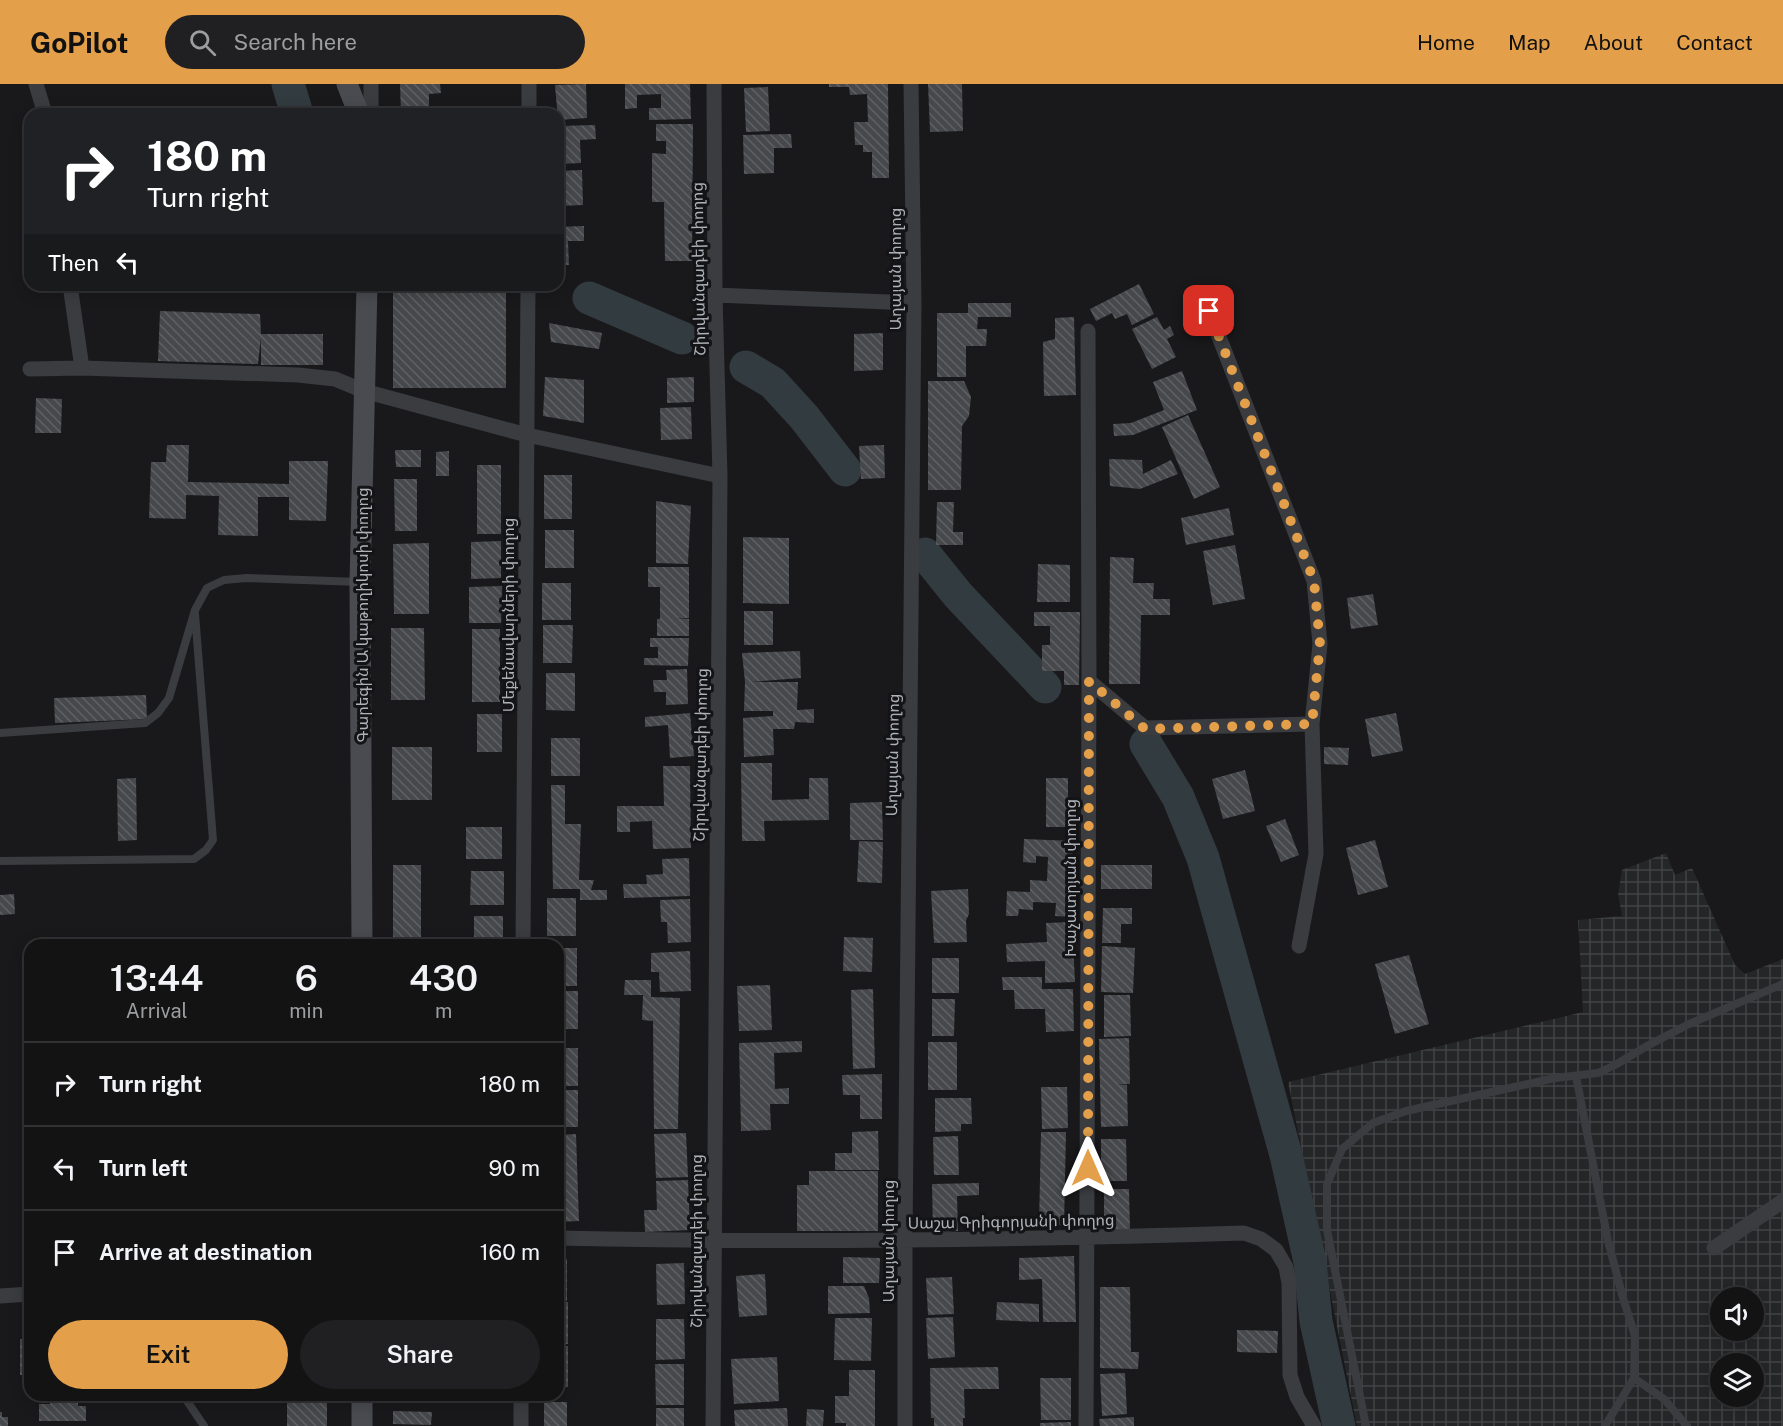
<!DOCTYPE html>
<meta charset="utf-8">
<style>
body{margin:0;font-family:"Public Sans","Noto Sans Armenian",sans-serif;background:#202022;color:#f1f3f6;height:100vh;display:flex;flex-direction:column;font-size:22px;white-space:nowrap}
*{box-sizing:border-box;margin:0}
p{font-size:20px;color:#9d9ea0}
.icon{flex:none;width:33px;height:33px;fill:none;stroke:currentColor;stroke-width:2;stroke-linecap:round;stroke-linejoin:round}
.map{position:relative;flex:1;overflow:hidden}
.panel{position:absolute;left:24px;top:855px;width:540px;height:462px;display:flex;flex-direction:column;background:#131314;border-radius:18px;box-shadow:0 3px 15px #0003,0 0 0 2px #323234}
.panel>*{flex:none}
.hud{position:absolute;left:24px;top:24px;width:540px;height:183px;border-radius:18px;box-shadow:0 3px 15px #0003,0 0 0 2px #323234;background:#202124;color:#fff;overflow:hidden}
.buttons{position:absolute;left:1710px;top:1203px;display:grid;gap:12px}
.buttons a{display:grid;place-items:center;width:54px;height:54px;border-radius:50%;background:#131314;box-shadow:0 3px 15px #0003,0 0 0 2px #323234;font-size:30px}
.pin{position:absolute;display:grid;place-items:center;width:51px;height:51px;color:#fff;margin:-26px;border-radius:12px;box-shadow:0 3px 9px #0006}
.me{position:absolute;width:66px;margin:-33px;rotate:0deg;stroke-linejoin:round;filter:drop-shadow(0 0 4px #0008)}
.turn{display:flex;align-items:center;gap:21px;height:126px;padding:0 24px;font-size:27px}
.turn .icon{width:78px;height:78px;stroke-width:2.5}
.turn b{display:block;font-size:42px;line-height:51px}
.then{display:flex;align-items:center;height:57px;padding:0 24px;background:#0003;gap:12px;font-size:22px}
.eta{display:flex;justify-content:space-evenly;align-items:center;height:102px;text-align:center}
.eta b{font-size:36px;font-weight:600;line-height:42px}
.primary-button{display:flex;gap:12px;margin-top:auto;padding:12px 24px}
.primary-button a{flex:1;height:69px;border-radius:36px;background:#e39f4a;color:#111;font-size:24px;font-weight:600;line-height:69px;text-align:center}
.primary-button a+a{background:#202022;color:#f1f3f6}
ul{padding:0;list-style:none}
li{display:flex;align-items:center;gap:18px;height:84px;padding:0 24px;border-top:2px solid #323234}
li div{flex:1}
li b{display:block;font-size:22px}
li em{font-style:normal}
header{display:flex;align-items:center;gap:36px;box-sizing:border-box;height:84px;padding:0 30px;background:#e39f4a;color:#111}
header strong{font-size:28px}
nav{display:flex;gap:33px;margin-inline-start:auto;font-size:21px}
.search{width:420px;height:54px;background:#202022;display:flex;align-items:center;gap:15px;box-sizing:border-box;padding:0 21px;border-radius:33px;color:#9d9ea0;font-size:22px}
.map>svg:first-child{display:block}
.industrial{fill:url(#industrial-grid);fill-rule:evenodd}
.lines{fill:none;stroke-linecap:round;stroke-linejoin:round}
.river{stroke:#323b40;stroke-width:33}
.building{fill:url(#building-back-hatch)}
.lane{stroke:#3a3c40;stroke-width:8}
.street{stroke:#3a3c40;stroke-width:15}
.secondary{stroke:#494b50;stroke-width:21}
.route{stroke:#e39f4a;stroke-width:10;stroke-dasharray:0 18}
.labels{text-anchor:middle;stroke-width:6;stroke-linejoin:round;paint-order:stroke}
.street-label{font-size:16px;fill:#adb2b9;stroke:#141416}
</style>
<header>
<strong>GoPilot</strong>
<div class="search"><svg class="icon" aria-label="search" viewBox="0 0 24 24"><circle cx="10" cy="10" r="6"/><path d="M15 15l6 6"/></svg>Search here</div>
<nav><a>Home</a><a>Map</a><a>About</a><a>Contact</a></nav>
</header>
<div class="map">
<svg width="1783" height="1342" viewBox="0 0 1783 1342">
<defs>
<pattern id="industrial-grid" width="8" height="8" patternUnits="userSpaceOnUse" patternTransform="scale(1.5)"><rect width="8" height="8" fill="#252628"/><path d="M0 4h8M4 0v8" fill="none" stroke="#424345"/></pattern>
<pattern id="building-back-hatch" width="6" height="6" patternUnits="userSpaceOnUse" patternTransform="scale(1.5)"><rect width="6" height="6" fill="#46484b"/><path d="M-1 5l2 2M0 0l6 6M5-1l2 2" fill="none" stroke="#5e6063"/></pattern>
</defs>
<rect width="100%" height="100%" fill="#19191b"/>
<path class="industrial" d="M 1666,769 L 1675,791 L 1692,784 L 1735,881 L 1745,890 L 1783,875 L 1783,1342 L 1357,1342 L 1288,998 L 1583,928 L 1578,836 L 1622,832 L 1618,810 L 1622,786 ZM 1720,1214 L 1754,1214 L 1754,1246 L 1720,1246 ZM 1720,1280 L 1754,1280 L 1754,1312 L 1720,1312 Z"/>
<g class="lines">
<path class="river" d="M 288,0 L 297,30
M 589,214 L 682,254
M 746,283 L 773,299 L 804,333 L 845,386
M 925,470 L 958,511 L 1045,603
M 1146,660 L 1178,713 L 1203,774 L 1286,1071 L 1310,1178 L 1316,1237 L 1339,1342"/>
</g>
<path class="building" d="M 400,0 L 440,0 L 441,9 L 429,10 L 429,30 L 401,30 Z
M 586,0 L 587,34 L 558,36 L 555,1 Z
M 625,0 L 690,0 L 691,35 L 649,36 L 649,24 L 661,24 L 661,10 L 637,11 L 637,24 L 625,25 Z
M 829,0 L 888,0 L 889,94 L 872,94 L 872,68 L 863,68 L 863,61 L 855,61 L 854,38 L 868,38 L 867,10 L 850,11 L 849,3 L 829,3 Z
M 928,0 L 962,0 L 963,47 L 930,48 Z
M 768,3 L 770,47 L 746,48 L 744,4 Z
M 656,40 L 693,40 L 692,177 L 665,177 L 664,118 L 652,118 L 652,69 L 666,70 L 666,57 L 656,57 Z
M 595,41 L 596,55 L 580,56 L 581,79 L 558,80 L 558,42 Z
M 791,50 L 792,64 L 774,64 L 774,89 L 744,90 L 743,51 Z
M 582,86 L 583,121 L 558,122 L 558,87 Z
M 584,142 L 584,157 L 568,157 L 569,181 L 558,181 L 558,143 Z
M 1139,200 L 1154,230 L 1132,241 L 1127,230 L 1115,235 L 1112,229 L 1096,237 L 1090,225 Z
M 393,201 L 506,201 L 506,304 L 393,304 Z
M 968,219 L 1011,219 L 1011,233 L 978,233 L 977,245 L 987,245 L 986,262 L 966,262 L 966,293 L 937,293 L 937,229 L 968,229 Z
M 160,227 L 260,230 L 261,250 L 323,250 L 323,281 L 261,281 L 261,254 L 258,280 L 158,277 Z
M 1074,233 L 1076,311 L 1044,312 L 1043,258 L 1055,255 L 1055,234 Z
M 1157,233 L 1164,246 L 1170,242 L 1174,251 L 1167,255 L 1176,273 L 1152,285 L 1132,245 Z
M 549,239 L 602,249 L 599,265 L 551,258 Z
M 883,249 L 883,286 L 854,287 L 854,250 Z
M 1182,287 L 1197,326 L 1133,351 L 1114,352 L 1113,340 L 1131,339 L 1164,326 L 1153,298 Z
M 545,293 L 584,296 L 584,339 L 543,332 Z
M 694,293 L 694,318 L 667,319 L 667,294 Z
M 928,297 L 964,297 L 971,313 L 969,332 L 962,342 L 961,406 L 928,406 Z
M 36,314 L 62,315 L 61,349 L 35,349 Z
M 691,323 L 692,355 L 661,356 L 660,324 Z
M 1188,331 L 1220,403 L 1194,415 L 1162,343 Z
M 167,361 L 189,361 L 188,398 L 289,400 L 289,377 L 328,377 L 326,437 L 289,436 L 289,413 L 258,413 L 258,452 L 218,451 L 219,412 L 186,411 L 186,435 L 149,434 L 151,378 L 166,378 Z
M 884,361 L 885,394 L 861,395 L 859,362 Z
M 395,366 L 421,366 L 421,383 L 396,383 Z
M 449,367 L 449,392 L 436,392 L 436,368 Z
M 1109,375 L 1142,376 L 1143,390 L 1171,376 L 1178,390 L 1140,405 L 1110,402 Z
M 477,381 L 501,381 L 501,450 L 477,450 Z
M 544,391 L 572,391 L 572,435 L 544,435 Z
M 394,395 L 417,395 L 417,447 L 395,447 Z
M 656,417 L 691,422 L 688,480 L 656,479 Z
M 937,418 L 954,418 L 953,448 L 963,448 L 963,461 L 936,461 Z
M 1229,424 L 1234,451 L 1186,461 L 1181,434 Z
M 545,446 L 574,446 L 574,484 L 545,484 Z
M 743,453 L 789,454 L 789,520 L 743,519 Z
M 501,457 L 501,494 L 471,495 L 471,458 Z
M 429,459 L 429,530 L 394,530 L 393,460 Z
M 1235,461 L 1245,515 L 1213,521 L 1203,467 Z
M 1110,473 L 1134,474 L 1133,499 L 1154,499 L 1153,515 L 1170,515 L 1170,531 L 1141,531 L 1140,600 L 1109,600 Z
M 1038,480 L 1070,481 L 1070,518 L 1037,518 Z
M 648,483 L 689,483 L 689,534 L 675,534 L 689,535 L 689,552 L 657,552 L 657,535 L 660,535 L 660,503 L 648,503 Z
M 542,499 L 571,499 L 571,536 L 542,536 Z
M 502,502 L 501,539 L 469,539 L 469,503 Z
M 1373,510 L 1378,541 L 1351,545 L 1347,514 Z
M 744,527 L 773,527 L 773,561 L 744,561 Z
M 1034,528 L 1080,528 L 1079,601 L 1064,601 L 1064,587 L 1042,587 L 1042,561 L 1050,561 L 1050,542 L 1034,542 Z
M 543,541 L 573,541 L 572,579 L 543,579 Z
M 391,544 L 424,544 L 425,616 L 391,616 Z
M 472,545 L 500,545 L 500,618 L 472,618 Z
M 650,554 L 689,554 L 688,582 L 644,581 L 644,574 L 658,574 L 658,563 L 650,563 Z
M 800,567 L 801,594 L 751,598 L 798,598 L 797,626 L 814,625 L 814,639 L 795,638 L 794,645 L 773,645 L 774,671 L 744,673 L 743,634 L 773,632 L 773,627 L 744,627 L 745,598 L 742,569 Z
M 687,585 L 688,620 L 666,621 L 666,608 L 654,608 L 653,596 L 667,596 L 666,586 Z
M 546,589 L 575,589 L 575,627 L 546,626 Z
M 146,611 L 147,635 L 55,639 L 54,614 Z
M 690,629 L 694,672 L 670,674 L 668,641 L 645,643 L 645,633 Z
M 1396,629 L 1403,667 L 1372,673 L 1365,635 Z
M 477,630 L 502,630 L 502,668 L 477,668 Z
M 551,654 L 580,654 L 580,692 L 551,692 Z
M 392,663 L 432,663 L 432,716 L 392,716 Z
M 1324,663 L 1349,664 L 1348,681 L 1324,680 Z
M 741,679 L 772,679 L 772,716 L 809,715 L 809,694 L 828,694 L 829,736 L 764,737 L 765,757 L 742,757 Z
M 663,682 L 690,682 L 691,764 L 653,765 L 652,737 L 630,738 L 630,748 L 617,748 L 617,722 L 664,722 Z
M 1245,686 L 1255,727 L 1223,735 L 1212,695 Z
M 136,694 L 137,756 L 118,757 L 117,695 Z
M 1046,694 L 1068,694 L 1068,743 L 1046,743 Z
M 551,701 L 565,701 L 565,740 L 581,740 L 579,796 L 594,796 L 591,806 L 607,806 L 607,816 L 580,816 L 580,805 L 553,805 Z
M 882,718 L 883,756 L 850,756 L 850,719 Z
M 1285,735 L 1299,771 L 1281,778 L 1266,742 Z
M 466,743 L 502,743 L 502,775 L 466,775 Z
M 1024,755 L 1073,757 L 1070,833 L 1055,832 L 1056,819 L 1033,818 L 1033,826 L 1019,825 L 1018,832 L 1006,832 L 1007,807 L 1030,808 L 1030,796 L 1047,797 L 1048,773 L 1036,772 L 1036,779 L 1023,778 Z
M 1375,756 L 1388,803 L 1358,811 L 1346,764 Z
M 859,757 L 883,758 L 882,799 L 857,798 Z
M 689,774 L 690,812 L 624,814 L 623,800 L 647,800 L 646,791 L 663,790 L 662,775 Z
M 393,781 L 421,781 L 421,861 L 393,861 Z
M 1101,781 L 1152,781 L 1152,805 L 1101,805 Z
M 471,787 L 504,787 L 504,821 L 470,821 Z
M 968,805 L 969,830 L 966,836 L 967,858 L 934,859 L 931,807 Z
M 14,810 L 15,830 L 0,831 L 0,811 Z
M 547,814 L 576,814 L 576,852 L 547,852 Z
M 690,815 L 691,858 L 668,859 L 667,838 L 661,838 L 660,816 Z
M 1103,824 L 1132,824 L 1132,840 L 1121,840 L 1121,859 L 1102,859 Z
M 474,832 L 503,832 L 503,861 L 474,861 Z
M 1072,838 L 1075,898 L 1045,899 L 1045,877 L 1007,878 L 1006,860 L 1047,858 L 1046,839 Z
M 844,853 L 873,854 L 872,888 L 843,887 Z
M 1102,862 L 1135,864 L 1133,909 L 1101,908 Z
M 558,864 L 577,864 L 577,902 L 558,902 Z
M 690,867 L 691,907 L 660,908 L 659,888 L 651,888 L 651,869 Z
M 1409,871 L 1429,940 L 1395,950 L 1375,880 Z
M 932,874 L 959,874 L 959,909 L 932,909 Z
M 1002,893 L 1042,893 L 1042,905 L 1073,905 L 1074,947 L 1046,948 L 1045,925 L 1015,925 L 1014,906 L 1003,906 Z
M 625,896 L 651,896 L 651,913 L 680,914 L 678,1045 L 654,1045 L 653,937 L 642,936 L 643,911 L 624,911 Z
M 770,901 L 772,946 L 739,947 L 737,902 Z
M 873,905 L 875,984 L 853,985 L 851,906 Z
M 558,907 L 578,907 L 578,945 L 558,945 Z
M 1104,911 L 1130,911 L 1131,952 L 1104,953 Z
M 932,915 L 955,915 L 954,952 L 932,952 Z
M 1129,954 L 1130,1000 L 1117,1000 L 1127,1001 L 1128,1042 L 1101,1043 L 1099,955 Z
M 802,957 L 802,968 L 774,969 L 775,1005 L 789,1004 L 789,1020 L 770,1020 L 771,1046 L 741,1047 L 739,959 Z
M 928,958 L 957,958 L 957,1006 L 928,1006 Z
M 558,964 L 578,964 L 578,1002 L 558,1002 Z
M 882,990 L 882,1035 L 860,1035 L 860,1011 L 843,1011 L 842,991 Z
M 1041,1003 L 1067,1003 L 1068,1044 L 1042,1045 Z
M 558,1006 L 578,1006 L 578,1043 L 558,1043 Z
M 935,1014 L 971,1014 L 972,1040 L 961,1040 L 961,1047 L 935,1048 Z
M 878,1047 L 879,1086 L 835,1086 L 835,1069 L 852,1069 L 852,1048 Z
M 1041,1048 L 1066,1048 L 1064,1141 L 1039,1140 Z
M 686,1049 L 688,1093 L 656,1094 L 654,1050 Z
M 576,1050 L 579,1137 L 558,1138 L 558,1051 Z
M 958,1052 L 959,1091 L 934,1091 L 933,1053 Z
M 1101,1055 L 1126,1055 L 1127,1097 L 1101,1097 Z
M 809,1087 L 878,1087 L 878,1147 L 797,1147 L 797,1101 L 809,1101 Z
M 688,1096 L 690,1146 L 645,1148 L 644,1126 L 657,1126 L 656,1097 Z
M 979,1099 L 979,1111 L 957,1112 L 958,1147 L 933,1148 L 932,1100 Z
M 1104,1105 L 1129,1105 L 1130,1146 L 1104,1147 Z
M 1074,1172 L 1076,1238 L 1043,1238 L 1042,1195 L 1019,1196 L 1019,1174 Z
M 843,1173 L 880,1174 L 879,1199 L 843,1199 Z
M 558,1175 L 567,1175 L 567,1217 L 558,1217 Z
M 684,1179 L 685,1220 L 657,1221 L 656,1180 Z
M 765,1190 L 767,1231 L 739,1233 L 736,1192 Z
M 952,1193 L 954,1230 L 928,1231 L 926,1194 Z
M 828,1202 L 864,1202 L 869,1214 L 870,1229 L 828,1230 Z
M 1100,1203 L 1130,1203 L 1131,1268 L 1139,1268 L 1138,1285 L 1100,1284 Z
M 558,1218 L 568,1218 L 568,1260 L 558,1260 Z
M 997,1218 L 1039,1220 L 1039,1238 L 996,1236 Z
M 953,1233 L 955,1273 L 928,1275 L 926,1234 Z
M 835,1234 L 872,1234 L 871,1277 L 834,1276 Z
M 656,1235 L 684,1235 L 685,1275 L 656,1276 Z
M 1237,1246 L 1278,1247 L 1277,1269 L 1237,1268 Z
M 20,1255 L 30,1255 L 30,1291 L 20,1291 Z
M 558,1262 L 568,1262 L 568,1303 L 558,1303 Z
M 777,1273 L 779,1317 L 734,1320 L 731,1275 Z
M 655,1280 L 684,1280 L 684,1321 L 656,1321 Z
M 998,1283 L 999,1305 L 964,1305 L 965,1334 L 963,1334 L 963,1342 L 934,1342 L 934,1334 L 931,1334 L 930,1284 Z
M 849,1286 L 875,1286 L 875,1342 L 846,1342 L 846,1339 L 835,1339 L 835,1312 L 849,1312 Z
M 1125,1289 L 1127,1330 L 1102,1332 L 1100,1290 Z
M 1040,1294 L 1071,1294 L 1071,1336 L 1041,1336 Z
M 50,1311 L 78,1311 L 78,1322 L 86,1322 L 86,1337 L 39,1337 L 39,1320 L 50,1320 Z
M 287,1311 L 327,1311 L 327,1342 L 287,1342 Z
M 390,1311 L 437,1311 L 437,1315 L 390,1317 Z
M 544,1318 L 567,1318 L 567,1342 L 544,1342 Z
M 656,1324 L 684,1324 L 684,1342 L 656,1342 Z
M 787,1324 L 788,1342 L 735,1342 L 734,1326 Z
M 807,1325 L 824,1326 L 823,1342 L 806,1342 Z
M 393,1327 L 432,1328 L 431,1341 L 393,1340 Z
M 0,1328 L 2,1328 L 2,1333 L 8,1333 L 8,1342 L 0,1342 Z
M 1134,1333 L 1134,1342 L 1100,1342 L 1099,1335 Z
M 1071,1338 L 1071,1342 L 1040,1342 L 1040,1339 Z"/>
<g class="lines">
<path class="lane" d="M 0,649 L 145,639 L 158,629 L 169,614 L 195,526 L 207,504 L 224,496 L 246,494 L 359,498
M 0,777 L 194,775 L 206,766 L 213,756 L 195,530
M 1576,992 L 1608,1157 L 1623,1214 L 1635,1252 L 1634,1294 L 1605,1342
M 1634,1294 L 1664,1315 L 1687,1342
M 183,1311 L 204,1342
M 1366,1342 L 1327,1146 L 1327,1100 L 1342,1065 L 1373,1039 L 1406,1027 L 1555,994 L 1598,989 L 1615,981 L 1647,962 L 1689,940 L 1783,900"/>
<path class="street" d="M 36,0 L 45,30
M 371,30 L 371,0
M 529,30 L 529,0
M 70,201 L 82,284
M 715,211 L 914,219
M 1209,227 L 1314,497 L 1320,560 L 1312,640 L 1316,770 L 1299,862
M 30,285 L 82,284 L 298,291 L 335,295 L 364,307 L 527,351 L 720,392
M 1089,597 L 1145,644 L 1312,640
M 523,861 L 528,201
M 558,1154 C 787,1159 1015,1156 1244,1149 L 1261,1155 L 1276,1166 L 1286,1183 L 1289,1199 L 1290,1291 L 1297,1313 L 1314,1342
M 1714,1164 L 1783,1117
M 0,1212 L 30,1210
M 521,1342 L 521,1311
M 713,1342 L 720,392 L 715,211 L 714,0
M 905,1342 L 905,1156 L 914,219 L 911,0
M 1086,1342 L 1089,597 L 1088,247"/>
<path class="secondary" d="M 347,0 L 359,30
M 362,861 L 360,498 L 367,201
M 362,1342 L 362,1311"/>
</g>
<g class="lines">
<path class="route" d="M 1088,1084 L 1089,597 L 1145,645 L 1312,640 L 1320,560 L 1314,497 L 1209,227"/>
</g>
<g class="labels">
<g class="street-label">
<text transform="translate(698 185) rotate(-91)" y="6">Շիրվանզադեի փողոց</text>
<text transform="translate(895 185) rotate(-90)" y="6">Աղայան փողոց</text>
<text transform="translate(362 531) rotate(-90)" y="6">Գարեգին Ա կաթողիկոսի փողոց</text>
<text transform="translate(508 531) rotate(-90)" y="6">Մեքենավարների փողոց</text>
<text transform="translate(700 671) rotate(-89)" y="6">Շիրվանզադեի փողոց</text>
<text transform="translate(892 671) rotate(-89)" y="6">Աղայան փողոց</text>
<text transform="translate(1070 794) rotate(-90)" y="6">Խաչատրյան փողոց</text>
<text transform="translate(1011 1137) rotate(-1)" y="6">Սաշա Գրիգորյանի փողոց</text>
<text transform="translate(696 1157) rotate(-90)" y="6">Շիրվանզադեի փողոց</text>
<text transform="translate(888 1157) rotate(-90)" y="6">Աղայան փողոց</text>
</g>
</g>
</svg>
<div class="buttons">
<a><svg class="icon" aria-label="sound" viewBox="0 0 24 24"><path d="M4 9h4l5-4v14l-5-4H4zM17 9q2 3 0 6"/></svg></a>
<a><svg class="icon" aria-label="layers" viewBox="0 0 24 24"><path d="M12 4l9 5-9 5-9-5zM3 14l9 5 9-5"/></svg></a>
</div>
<div class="pin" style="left:1209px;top:227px;background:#d93025"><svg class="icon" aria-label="arrive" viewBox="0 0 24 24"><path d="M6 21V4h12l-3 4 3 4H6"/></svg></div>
<svg class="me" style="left:1088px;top:1084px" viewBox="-20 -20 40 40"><path d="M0-17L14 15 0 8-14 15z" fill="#e39f4a" stroke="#fff" stroke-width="4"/></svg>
<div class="hud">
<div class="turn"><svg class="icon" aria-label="right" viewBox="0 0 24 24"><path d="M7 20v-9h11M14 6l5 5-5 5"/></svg><div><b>180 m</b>Turn right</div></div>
<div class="then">Then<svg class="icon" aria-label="left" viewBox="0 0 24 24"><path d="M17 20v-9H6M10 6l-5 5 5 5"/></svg></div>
</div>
<section class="panel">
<div class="eta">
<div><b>13:44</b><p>Arrival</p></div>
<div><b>6</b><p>min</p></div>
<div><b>430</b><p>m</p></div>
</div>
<ul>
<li><svg class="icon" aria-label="right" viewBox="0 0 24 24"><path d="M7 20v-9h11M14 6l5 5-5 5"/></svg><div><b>Turn right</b></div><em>180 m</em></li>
<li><svg class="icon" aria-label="left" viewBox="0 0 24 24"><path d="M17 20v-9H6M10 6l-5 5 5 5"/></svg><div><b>Turn left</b></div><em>90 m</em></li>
<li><svg class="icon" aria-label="arrive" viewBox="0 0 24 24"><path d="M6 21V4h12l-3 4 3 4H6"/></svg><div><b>Arrive at destination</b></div><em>160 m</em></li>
</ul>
<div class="primary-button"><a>Exit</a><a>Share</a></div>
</section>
</div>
